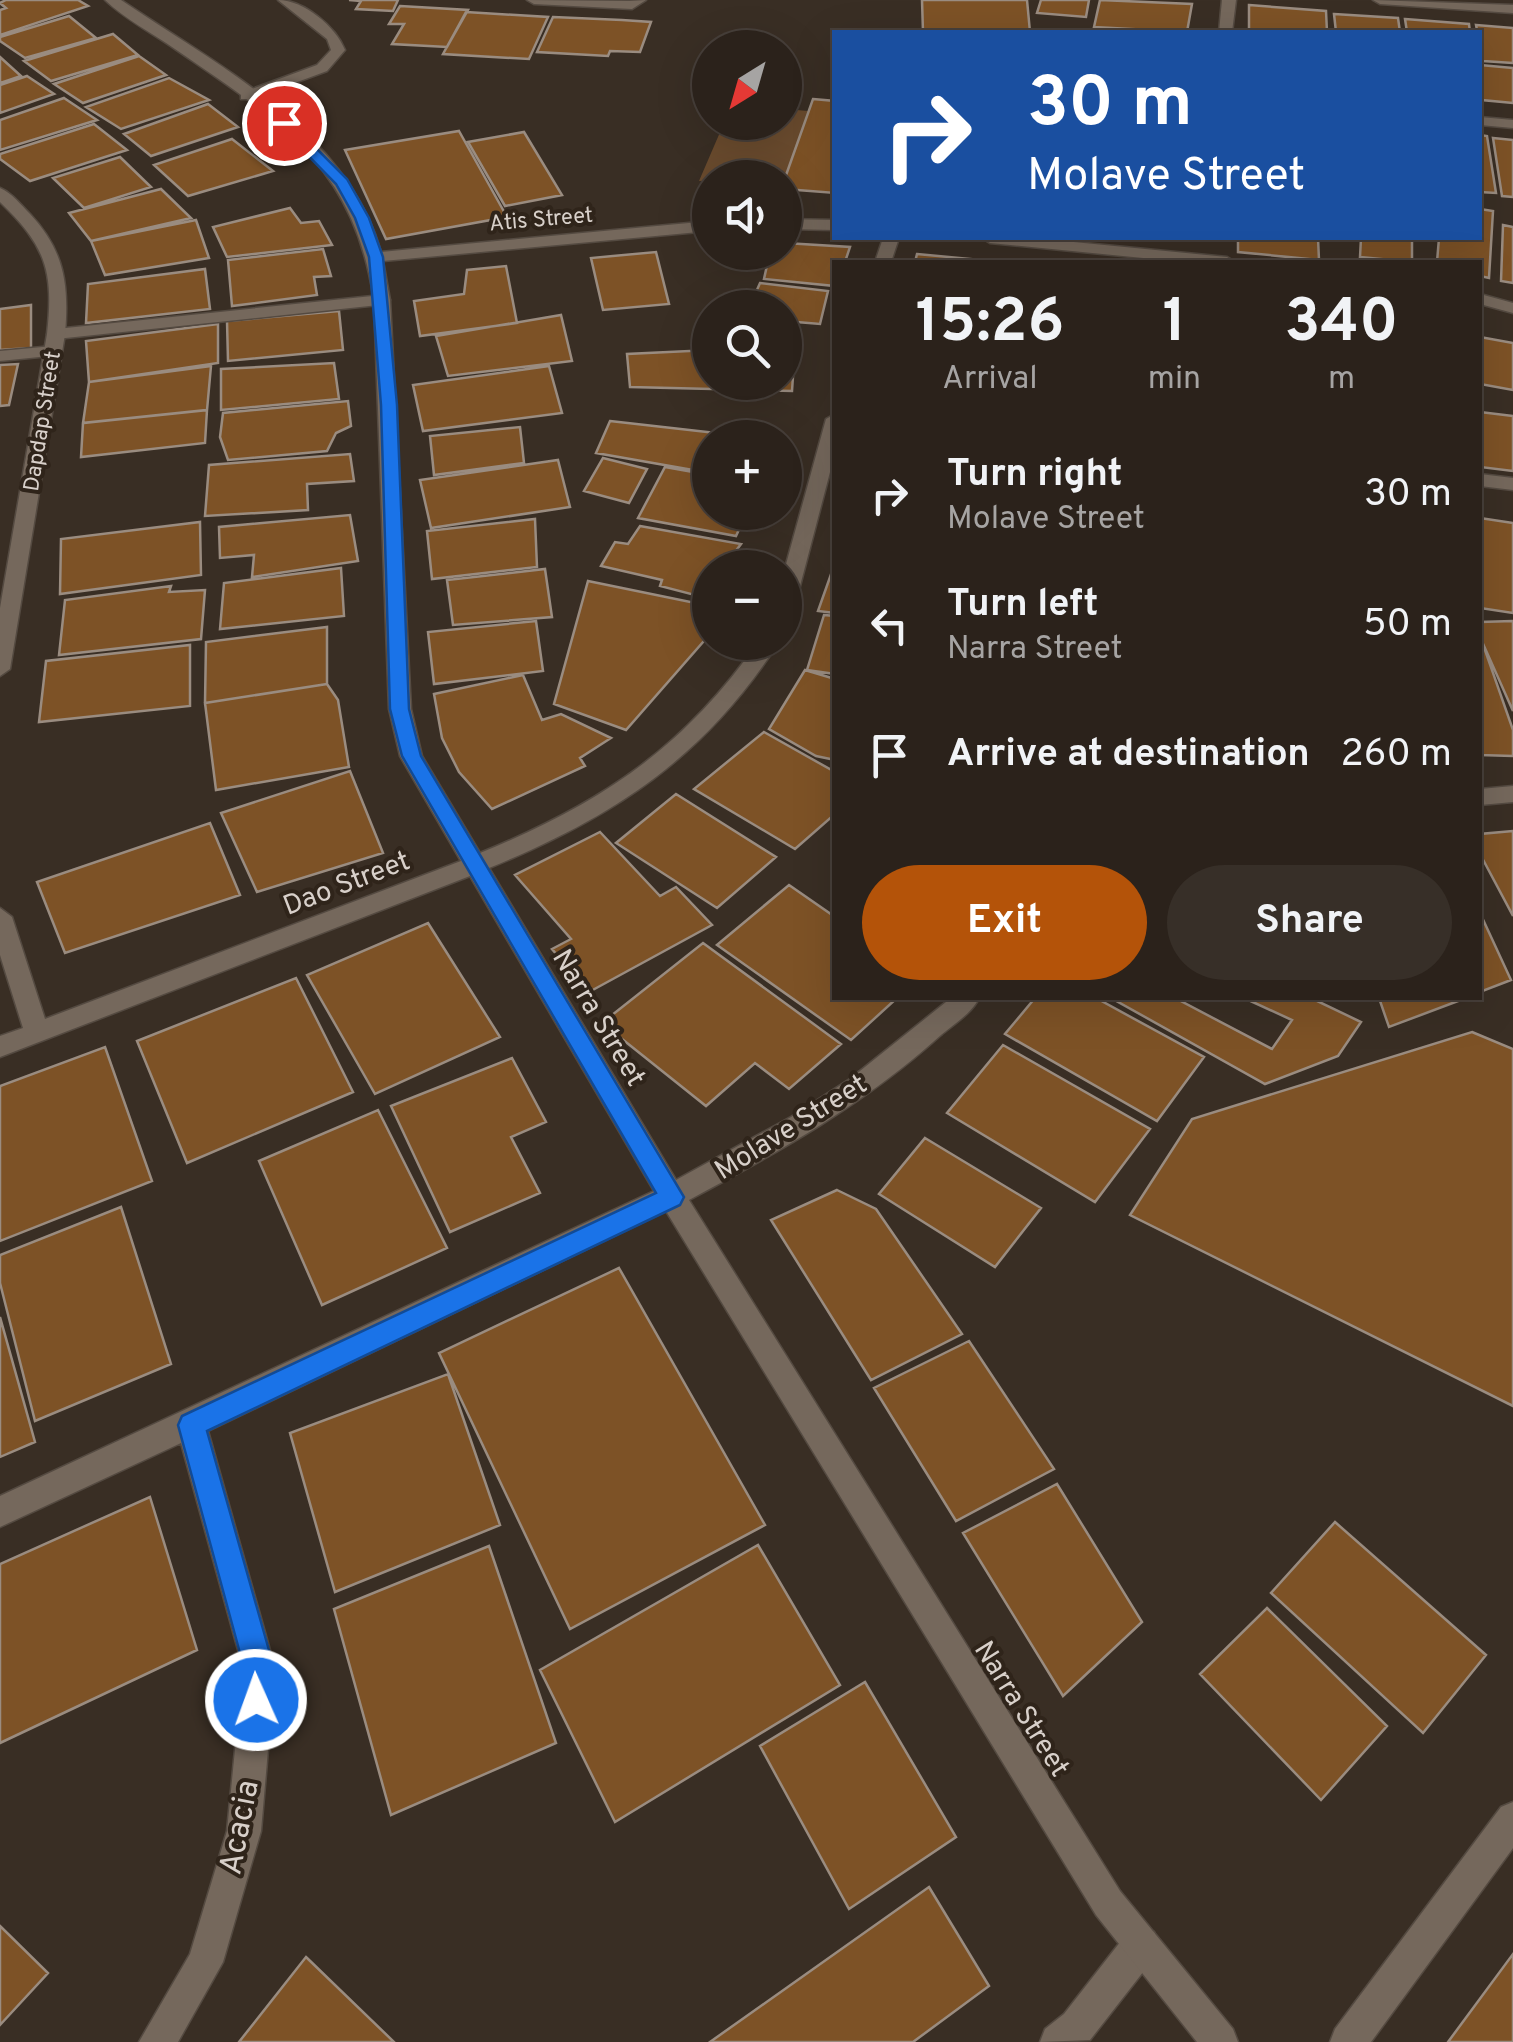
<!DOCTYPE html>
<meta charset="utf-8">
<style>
body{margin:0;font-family:Overpass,sans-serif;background:#372f28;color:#f1f3f6;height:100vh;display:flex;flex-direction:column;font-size:38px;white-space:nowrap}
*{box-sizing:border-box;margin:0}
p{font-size:32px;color:#a6a4a3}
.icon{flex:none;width:55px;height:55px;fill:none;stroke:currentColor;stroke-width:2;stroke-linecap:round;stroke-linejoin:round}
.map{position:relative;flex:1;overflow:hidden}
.details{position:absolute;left:832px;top:260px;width:650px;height:740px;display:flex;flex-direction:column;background:#2b221b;border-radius:0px;box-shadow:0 10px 40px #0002,0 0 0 2px #473f3a}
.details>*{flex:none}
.hud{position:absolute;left:832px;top:30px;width:650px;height:210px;border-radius:0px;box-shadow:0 10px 40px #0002,0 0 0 2px #473f3a;background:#1a4fa0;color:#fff;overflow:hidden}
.needle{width:65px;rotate:217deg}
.fabs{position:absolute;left:692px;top:30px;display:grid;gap:20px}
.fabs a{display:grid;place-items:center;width:110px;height:110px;border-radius:50%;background:#2b221b;box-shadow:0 10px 40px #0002,0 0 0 2px #473f3a;font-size:50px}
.pin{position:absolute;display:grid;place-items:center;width:85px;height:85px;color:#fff;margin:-42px;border:5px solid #fff;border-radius:50%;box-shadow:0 2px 10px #0007}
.me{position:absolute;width:110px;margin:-55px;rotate:358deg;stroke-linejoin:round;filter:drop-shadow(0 0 8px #0008)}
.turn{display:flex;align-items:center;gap:35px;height:210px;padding:0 30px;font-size:45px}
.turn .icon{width:130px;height:130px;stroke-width:2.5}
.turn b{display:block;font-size:70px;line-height:85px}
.eta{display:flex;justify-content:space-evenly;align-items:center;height:170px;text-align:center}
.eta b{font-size:60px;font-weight:700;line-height:70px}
.button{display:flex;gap:20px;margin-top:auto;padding:20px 30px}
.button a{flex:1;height:115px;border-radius:60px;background:#b45309;color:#fff;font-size:40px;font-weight:700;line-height:115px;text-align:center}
.button a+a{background:#372f28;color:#f1f3f6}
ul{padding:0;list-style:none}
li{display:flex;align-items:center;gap:30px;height:130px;padding:0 30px}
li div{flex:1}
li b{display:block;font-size:38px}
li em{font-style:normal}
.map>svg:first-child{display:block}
.green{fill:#6a4b2e}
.building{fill:#7d5226;stroke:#9a8c80;stroke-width:2.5}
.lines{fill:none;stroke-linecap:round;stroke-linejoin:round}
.service-casing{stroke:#544a41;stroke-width:3}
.minor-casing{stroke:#544a41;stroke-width:3}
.service{fill:#75685c;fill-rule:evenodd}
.minor{fill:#75685c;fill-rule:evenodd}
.route{fill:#1a73e8;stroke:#114b97;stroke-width:2.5}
.labels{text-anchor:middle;stroke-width:8;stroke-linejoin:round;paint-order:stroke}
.far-street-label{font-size:22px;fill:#d8d0ca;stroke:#2f241a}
.street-label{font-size:28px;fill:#d8d0ca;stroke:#2f241a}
.near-street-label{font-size:32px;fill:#d8d0ca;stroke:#2f241a}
</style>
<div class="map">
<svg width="1513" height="2042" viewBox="0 0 1513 2042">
<rect width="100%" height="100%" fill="#392e24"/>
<path class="green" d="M 785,109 L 808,111 L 785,177 L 699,181 L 724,123 L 785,122 Z"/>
<path class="building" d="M 6,0 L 78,0 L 88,6 L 0,35 L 0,10 L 6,8 L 0,3 Z
M 349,0 L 398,0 L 393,11 L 356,9 L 361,1 Z
M 922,0 L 1027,0 L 1030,32 L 923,32 Z
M 1041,0 L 1089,0 L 1086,17 L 1037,13 Z
M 1100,0 L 1192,4 L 1187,32 L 1094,27 Z
M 1249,5 L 1326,11 L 1327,32 L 1249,32 Z
M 400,6 L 468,10 L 447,47 L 392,44 L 404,24 L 389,24 Z
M 466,12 L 548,17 L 529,59 L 443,54 Z
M 1334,14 L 1398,18 L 1400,32 L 1336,32 Z
M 69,16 L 96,38 L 25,58 L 0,41 L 0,37 Z
M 553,17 L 622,20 L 651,22 L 640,52 L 610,51 L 608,56 L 537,52 Z
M 1405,19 L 1469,24 L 1470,32 L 1407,32 Z
M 1476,25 L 1513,28 L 1513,63 L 1483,61 Z
M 113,34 L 138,55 L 51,81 L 24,61 Z
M 139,56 L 166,75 L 83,103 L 54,84 Z
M 0,57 L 21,76 L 0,83 Z
M 1480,65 L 1513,68 L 1513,103 L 1482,100 Z
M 27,76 L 54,94 L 0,113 L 0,85 Z
M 169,78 L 209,100 L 121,129 L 86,107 Z
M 64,98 L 97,120 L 0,150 L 0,120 Z
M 813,99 L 835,101 L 835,193 L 785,189 L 785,178 Z
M 208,104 L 238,127 L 151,156 L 124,134 Z
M 94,124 L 127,150 L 30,181 L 0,159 L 0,154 Z
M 459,131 L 507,217 L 386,239 L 345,150 Z
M 524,132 L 562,195 L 505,206 L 468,142 Z
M 1480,135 L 1487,136 L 1496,193 L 1480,192 Z
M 1493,138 L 1513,140 L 1513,197 L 1502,196 Z
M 232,139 L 273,171 L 188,196 L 154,165 Z
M 120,157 L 151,187 L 84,208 L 53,178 Z
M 161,189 L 191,218 L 91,241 L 69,213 Z
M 290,208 L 301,223 L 319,221 L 332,245 L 227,257 L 213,227 Z
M 1480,209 L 1493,211 L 1489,278 L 1480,276 L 1480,262 L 1437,262 L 1439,238 L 1480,238 Z
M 196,220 L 209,258 L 105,275 L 91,241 Z
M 1503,225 L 1513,227 L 1513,283 L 1501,281 Z
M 1238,238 L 1318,238 L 1319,260 L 1238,252 Z
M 1361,238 L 1412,238 L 1412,262 L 1360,257 Z
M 785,243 L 850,247 L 845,262 L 835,262 L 835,286 L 764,279 L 770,252 L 785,252 Z
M 323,249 L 331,276 L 314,277 L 317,295 L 232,306 L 228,260 Z
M 656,252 L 669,304 L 603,310 L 591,258 Z
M 917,254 L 1002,262 L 915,262 Z
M 506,266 L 517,323 L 420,336 L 414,301 L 464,294 L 467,270 Z
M 205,269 L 210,309 L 86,323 L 88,284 Z
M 760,283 L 828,291 L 820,324 L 785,321 L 785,308 L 749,308 Z
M 31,305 L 31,348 L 0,350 L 0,309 Z
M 339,311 L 343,350 L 228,361 L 227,321 Z
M 561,315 L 572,361 L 448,376 L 436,336 Z
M 218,324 L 218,363 L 89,382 L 86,341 Z
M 1480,337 L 1513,343 L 1513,390 L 1480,384 Z
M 785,347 L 795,347 L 792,391 L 630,387 L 627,354 L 710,350 L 710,382 L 785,382 Z
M 334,363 L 339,399 L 221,410 L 221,369 Z
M 18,364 L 9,405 L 0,406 L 0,365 Z
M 211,366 L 207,410 L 83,423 L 89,382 Z
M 549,366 L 562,413 L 423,431 L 413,385 Z
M 348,401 L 351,426 L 336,433 L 327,451 L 228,460 L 220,437 L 223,413 Z
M 207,410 L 205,443 L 81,457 L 83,423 Z
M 1480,412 L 1513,416 L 1513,471 L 1480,467 Z
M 610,421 L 760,438 L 710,438 L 710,473 L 596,453 Z
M 520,427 L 524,463 L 434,475 L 430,436 Z
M 350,454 L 354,481 L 307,484 L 308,510 L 205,516 L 209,465 Z
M 603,458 L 647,469 L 629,503 L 584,491 Z
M 558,460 L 570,507 L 431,528 L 420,480 Z
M 665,467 L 710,475 L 710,512 L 747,512 L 736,536 L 638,518 Z
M 350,515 L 358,561 L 252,577 L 254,555 L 220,558 L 219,527 Z
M 1480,518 L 1513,523 L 1513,613 L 1480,608 Z
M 535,519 L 537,567 L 432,579 L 427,531 Z
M 200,522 L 201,575 L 60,594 L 61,539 Z
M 640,526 L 741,544 L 726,564 L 737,568 L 710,568 L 710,599 L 660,586 L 662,580 L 601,566 L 615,542 L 628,544 Z
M 835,563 L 835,613 L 818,611 Z
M 341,568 L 344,616 L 220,629 L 224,583 Z
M 545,569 L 552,617 L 453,625 L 447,580 Z
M 588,581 L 710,606 L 710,634 L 626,730 L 554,704 Z
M 171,586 L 169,592 L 205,590 L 201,639 L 59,655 L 65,600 Z
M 824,615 L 835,616 L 835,674 L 807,670 Z
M 536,621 L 543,671 L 434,684 L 428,632 Z
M 1513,621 L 1513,711 L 1480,637 L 1480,622 Z
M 327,627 L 327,684 L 205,703 L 206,642 Z
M 190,645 L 190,706 L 39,722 L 46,661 Z
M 1480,649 L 1485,650 L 1513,730 L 1513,756 L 1480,755 Z
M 805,670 L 835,679 L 835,760 L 816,756 L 769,729 Z
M 523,675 L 542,720 L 561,714 L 611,738 L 580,758 L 585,766 L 492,809 L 459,772 L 442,738 L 434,694 Z
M 327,684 L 338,700 L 349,767 L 216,790 L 205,703 Z
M 764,732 L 835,772 L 835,814 L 795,849 L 694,789 Z
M 350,771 L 383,853 L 257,892 L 221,813 Z
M 676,794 L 776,857 L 717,908 L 616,843 Z
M 210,823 L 240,895 L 65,953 L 37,882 Z
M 1513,831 L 1513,916 L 1480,854 L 1480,834 Z
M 600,832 L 660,896 L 676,887 L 712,925 L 589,992 L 552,949 L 571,939 L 515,875 Z
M 789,885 L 835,917 L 835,998 L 897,998 L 851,1040 L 717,945 Z
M 1480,913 L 1511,980 L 1480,992 Z
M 428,923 L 500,1037 L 375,1094 L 307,975 Z
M 703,943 L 841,1044 L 789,1089 L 755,1063 L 706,1106 L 602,1023 Z
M 296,978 L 353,1092 L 187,1163 L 137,1041 Z
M 1035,998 L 1096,998 L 1204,1057 L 1157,1121 L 1005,1034 Z
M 1111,998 L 1175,998 L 1272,1049 L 1292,1020 L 1244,998 L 1311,998 L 1361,1022 L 1338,1056 L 1265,1084 Z
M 1379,998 L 1466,998 L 1389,1027 Z
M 1472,1032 L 1513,1049 L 1513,1406 L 1130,1215 L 1192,1119 Z
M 1003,1045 L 1150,1129 L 1095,1202 L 947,1113 Z
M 105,1047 L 152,1181 L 0,1241 L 0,1086 Z
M 512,1058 L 546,1122 L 511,1137 L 540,1193 L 450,1232 L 391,1106 Z
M 378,1110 L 447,1248 L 322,1305 L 259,1161 Z
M 925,1138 L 1041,1208 L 995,1267 L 879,1194 Z
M 837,1190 L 876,1209 L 962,1334 L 871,1380 L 771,1220 Z
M 121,1207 L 171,1364 L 35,1421 L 0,1283 L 0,1255 Z
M 619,1268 L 765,1525 L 570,1629 L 439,1353 Z
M 0,1317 L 35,1442 L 0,1457 Z
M 969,1341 L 1054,1469 L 956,1521 L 874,1388 Z
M 448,1374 L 500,1525 L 335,1592 L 290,1433 Z
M 1057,1484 L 1142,1622 L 1063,1696 L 963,1533 Z
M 150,1497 L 197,1650 L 0,1743 L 0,1564 Z
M 1335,1522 L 1486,1655 L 1423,1733 L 1271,1593 Z
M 758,1545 L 840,1685 L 615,1822 L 540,1670 Z
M 489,1546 L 556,1743 L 391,1815 L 334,1609 Z
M 1267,1608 L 1387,1726 L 1321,1800 L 1200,1674 Z
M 865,1682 L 956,1837 L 849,1909 L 760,1746 Z
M 929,1887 L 989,1986 L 913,2042 L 710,2042 Z
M 0,1926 L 48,1973 L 0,2025 Z
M 1513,1954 L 1513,2042 L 1448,2042 Z
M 306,1957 L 394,2042 L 239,2042 Z"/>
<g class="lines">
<g class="service-casing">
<path id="service" d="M 278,0 C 304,0 336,27 345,50 L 327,71 L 251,99 L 241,99 L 241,93 L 317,65 L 331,50 L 327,39 Z
M 382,295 L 390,300 L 388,304 L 56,339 L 47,334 L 56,329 Z
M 53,346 L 62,351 L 59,355 L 0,361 L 0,351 Z
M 1141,1927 L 1154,1932 L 1159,1945 L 1154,1958 L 1090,2040 L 1040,2042 L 1045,2029 L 1064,2014 L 1128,1932 Z"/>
</g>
<g class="minor-casing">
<path id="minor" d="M 105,0 L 121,0 C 218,66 346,130 381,252 L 710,221 L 710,231 L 383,261 L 390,300 L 411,709 L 422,756 L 480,853 C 600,804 683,749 758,642 L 779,642 C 705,757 614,817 489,868 L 676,1180 L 791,1117 L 850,1079 L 951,998 L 979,998 C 972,1013 954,1024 941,1035 C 866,1103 777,1153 689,1200 L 1120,1891 L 1233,2029 L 1238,2042 L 1197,2042 L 1096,1915 L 666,1211 L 208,1431 L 275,1668 L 261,1831 L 223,1962 L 178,2042 L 139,2042 L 190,1954 L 227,1831 L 243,1668 L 181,1443 L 0,1527 L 0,1496 L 654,1191 L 470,876 L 0,1057 L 0,1036 L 23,1028 L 0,955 L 0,908 L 12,917 L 45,1019 L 461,861 L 400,756 L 389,709 L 374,300 C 353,164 281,122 175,49 C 152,33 125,19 105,0 Z
M 527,0 L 629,1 L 646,0 L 632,9 L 534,4 Z
M 1222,0 L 1236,0 L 1232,32 L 1219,32 Z
M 1373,0 L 1513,5 L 1513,13 L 1380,4 Z
M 1480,117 L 1513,120 L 1513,128 L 1480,125 Z
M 0,188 C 12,193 21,205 30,214 C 65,251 69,286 65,334 L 10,669 L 0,676 L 0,608 L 47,334 C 54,271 46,246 0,202 Z
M 785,219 L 835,220 L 835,230 L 785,229 Z
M 883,238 L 899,238 L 891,262 L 875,262 Z
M 982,238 L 1033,238 L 1227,257 L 1235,262 L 1184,262 L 990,243 Z
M 1480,294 L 1513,303 L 1513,313 L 1480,304 Z
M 835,414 L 835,453 L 795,605 L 785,612 L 785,568 L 826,419 Z
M 1480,474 L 1513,478 L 1513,490 L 1480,486 Z
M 1513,786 L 1513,802 L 1480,805 L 1480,789 Z
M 1513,1802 L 1513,1848 L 1371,2042 L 1330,2042 L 1335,2029 L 1501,1807 Z"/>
</g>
<use href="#service" class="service"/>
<use href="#minor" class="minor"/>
</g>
<path class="route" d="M 279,120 L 288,120 L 347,179 L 369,218 L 383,257 L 397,405 L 409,709 L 421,756 L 684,1197 L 680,1205 L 207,1431 L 274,1668 L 267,1711 L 256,1715 L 245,1711 L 241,1700 L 244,1668 L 178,1425 L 182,1416 L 656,1193 L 402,756 L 390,709 L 381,405 L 369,257 L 355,218 L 336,184 L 279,126 Z"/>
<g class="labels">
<g class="far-street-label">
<text transform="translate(541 218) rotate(-5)" y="8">Atis Street</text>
<text transform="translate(41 421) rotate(-81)" y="8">Dapdap Street</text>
</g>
<g class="street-label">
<text transform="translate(346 882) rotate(-21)" y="10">Dao Street</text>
<text transform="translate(600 1017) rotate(59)" y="10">Narra Street</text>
<text transform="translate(790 1126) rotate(-32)" y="10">Molave Street</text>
<text transform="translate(1023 1708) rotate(58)" y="10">Narra Street</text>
</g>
<g class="near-street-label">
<text transform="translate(238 1827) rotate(-79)" y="11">Acacia</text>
</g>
</g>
</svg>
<div class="fabs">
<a><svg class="needle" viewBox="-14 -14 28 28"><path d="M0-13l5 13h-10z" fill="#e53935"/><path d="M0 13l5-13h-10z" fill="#a6a4a3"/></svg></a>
<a><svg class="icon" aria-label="sound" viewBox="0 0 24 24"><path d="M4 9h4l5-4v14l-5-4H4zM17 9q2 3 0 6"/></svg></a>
<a><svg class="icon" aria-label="search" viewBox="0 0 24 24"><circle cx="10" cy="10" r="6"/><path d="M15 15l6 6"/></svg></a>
<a>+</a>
<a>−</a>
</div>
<div class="pin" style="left:284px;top:123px;background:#d93025"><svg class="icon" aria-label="arrive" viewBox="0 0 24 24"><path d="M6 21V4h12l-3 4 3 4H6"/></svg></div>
<svg class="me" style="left:256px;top:1700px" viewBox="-20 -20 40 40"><circle r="17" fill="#1a73e8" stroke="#fff" stroke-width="3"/><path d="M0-11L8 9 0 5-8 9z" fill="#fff"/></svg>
<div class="hud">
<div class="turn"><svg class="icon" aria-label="right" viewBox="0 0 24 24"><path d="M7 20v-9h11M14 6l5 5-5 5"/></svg><div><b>30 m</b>Molave Street</div></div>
</div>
<section class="details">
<div class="eta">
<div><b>15:26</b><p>Arrival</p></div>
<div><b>1</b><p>min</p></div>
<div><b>340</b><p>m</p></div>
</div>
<ul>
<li><svg class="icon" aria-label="right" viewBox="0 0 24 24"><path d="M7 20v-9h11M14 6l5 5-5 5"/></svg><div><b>Turn right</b><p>Molave Street</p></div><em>30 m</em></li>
<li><svg class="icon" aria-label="left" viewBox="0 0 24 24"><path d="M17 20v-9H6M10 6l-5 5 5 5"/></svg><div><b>Turn left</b><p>Narra Street</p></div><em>50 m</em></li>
<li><svg class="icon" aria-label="arrive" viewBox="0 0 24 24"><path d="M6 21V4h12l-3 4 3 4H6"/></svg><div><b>Arrive at destination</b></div><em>260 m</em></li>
</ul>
<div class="button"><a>Exit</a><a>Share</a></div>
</section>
</div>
